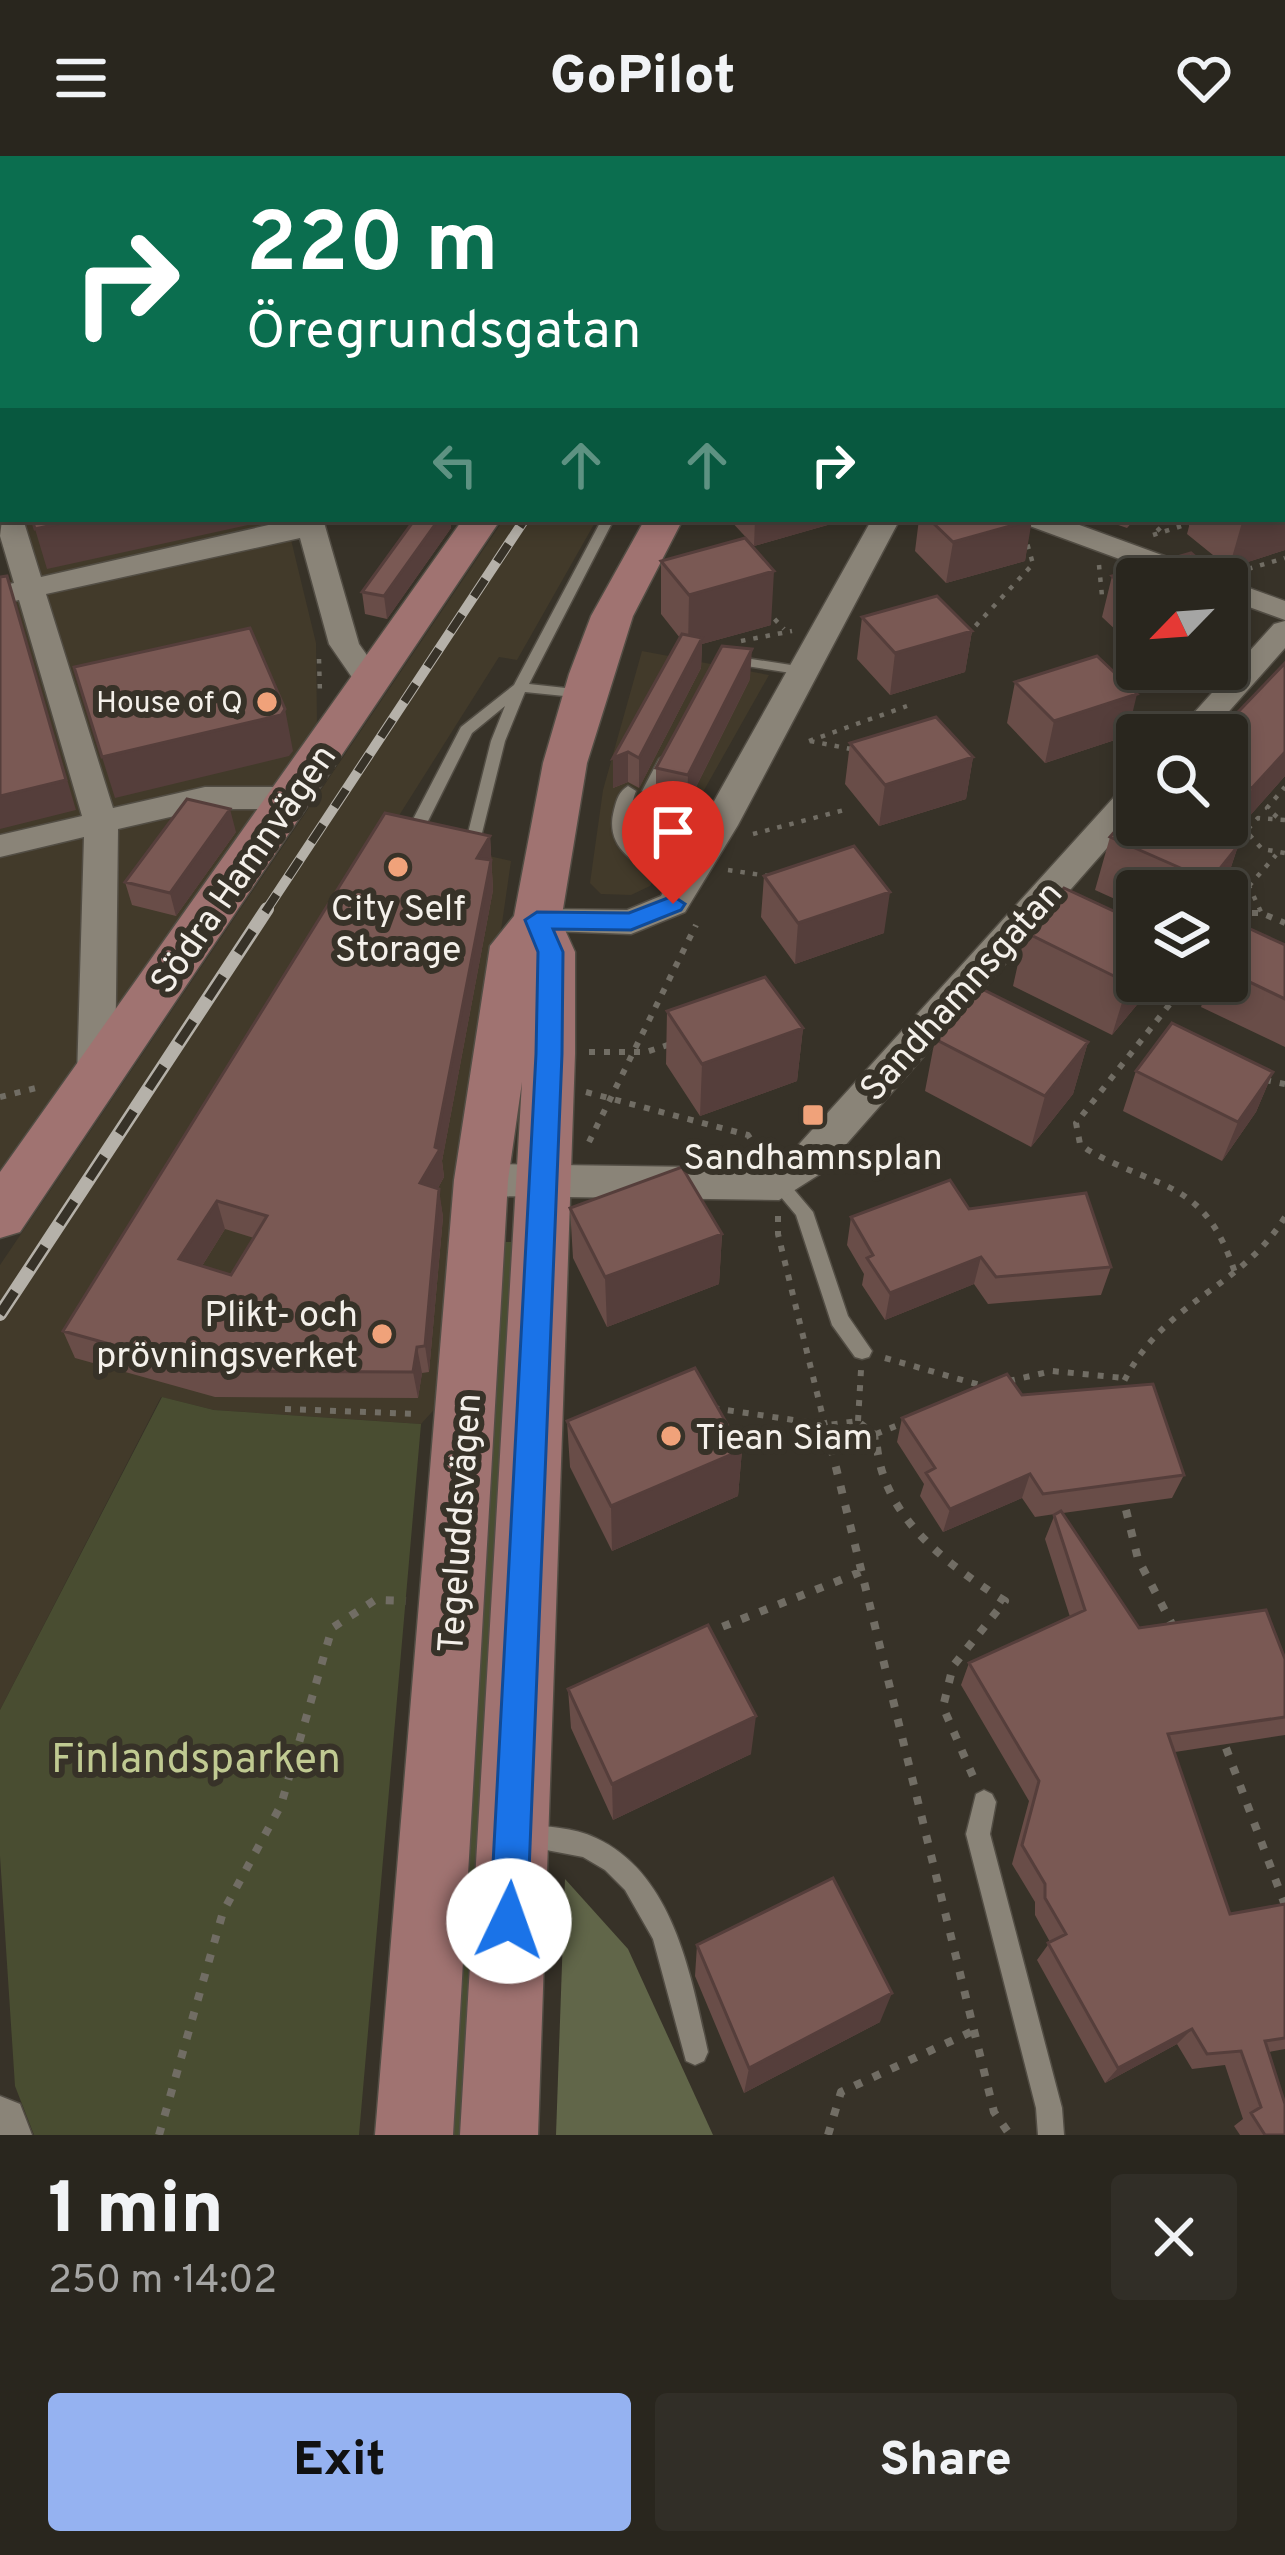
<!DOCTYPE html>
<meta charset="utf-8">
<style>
body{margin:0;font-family:Overpass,sans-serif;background:#312e27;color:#f1f3f6;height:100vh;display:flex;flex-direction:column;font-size:45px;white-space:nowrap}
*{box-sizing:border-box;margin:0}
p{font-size:39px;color:#a5a5a4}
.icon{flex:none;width:66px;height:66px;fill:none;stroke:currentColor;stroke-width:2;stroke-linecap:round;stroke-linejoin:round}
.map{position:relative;height:1979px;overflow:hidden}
.panel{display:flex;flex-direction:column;background:#29261e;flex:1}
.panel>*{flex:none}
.guide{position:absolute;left:0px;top:0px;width:1287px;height:366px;box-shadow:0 6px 18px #0003,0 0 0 3px #45433c;background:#0b6e4f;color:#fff;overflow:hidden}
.needle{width:78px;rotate:245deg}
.fabs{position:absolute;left:1116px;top:402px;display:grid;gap:24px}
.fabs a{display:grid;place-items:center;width:132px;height:132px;border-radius:12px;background:#29261e;box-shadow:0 6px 18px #0003,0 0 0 3px #45433c;font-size:60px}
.pin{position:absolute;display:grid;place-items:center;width:102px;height:102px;color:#fff;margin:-123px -51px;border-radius:50% 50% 50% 0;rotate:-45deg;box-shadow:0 0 12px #0007}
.pin .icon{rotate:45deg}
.me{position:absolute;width:132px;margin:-66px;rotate:3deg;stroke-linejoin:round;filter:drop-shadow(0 0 9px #0008)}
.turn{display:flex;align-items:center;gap:42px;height:252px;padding:0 48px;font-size:54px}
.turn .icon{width:156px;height:156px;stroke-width:2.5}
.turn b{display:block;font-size:84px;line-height:102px}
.lanes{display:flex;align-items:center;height:114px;padding:0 48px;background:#0003;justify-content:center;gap:60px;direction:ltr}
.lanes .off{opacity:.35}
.round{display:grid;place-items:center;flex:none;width:126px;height:126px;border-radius:12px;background:#312e27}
.overview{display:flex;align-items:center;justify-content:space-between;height:204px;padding:0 48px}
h1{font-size:72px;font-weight:800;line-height:90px}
.cta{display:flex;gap:24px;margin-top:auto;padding:24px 48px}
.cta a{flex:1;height:138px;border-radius:12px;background:#95b2f1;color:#111;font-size:48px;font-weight:800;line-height:138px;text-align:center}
.cta a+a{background:#312e27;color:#f1f3f6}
header{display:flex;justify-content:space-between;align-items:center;height:156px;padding:0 48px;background:#29261e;font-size:54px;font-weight:800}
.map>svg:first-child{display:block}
.built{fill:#423a2a}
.green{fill:#494d31}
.forest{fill:#616649}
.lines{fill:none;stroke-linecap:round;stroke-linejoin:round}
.service-casing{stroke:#524d44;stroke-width:3}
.minor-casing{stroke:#524d44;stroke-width:3}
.tertiary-casing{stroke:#524d44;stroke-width:3}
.secondary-casing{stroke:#524d44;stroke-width:3}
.path-far3{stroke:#716d64;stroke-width:3;stroke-dasharray:3 6;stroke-linecap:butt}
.path-far2{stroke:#716d64;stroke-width:4.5;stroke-dasharray:4.5 8;stroke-linecap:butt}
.path-far1{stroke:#716d64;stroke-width:6;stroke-dasharray:6 9;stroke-linecap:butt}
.path{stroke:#716d64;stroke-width:8;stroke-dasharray:8 12;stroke-linecap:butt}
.service{fill:#8a8478;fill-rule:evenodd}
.minor{fill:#8a8478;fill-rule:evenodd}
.tertiary{fill:#8a8478;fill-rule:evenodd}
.secondary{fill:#a07371;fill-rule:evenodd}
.rail-far1-casing{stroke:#b5b1a9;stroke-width:10}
.rail-casing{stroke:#b5b1a9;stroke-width:14}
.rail-far1{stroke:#373228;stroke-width:8;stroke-dasharray:21;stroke-linecap:butt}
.rail{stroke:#373228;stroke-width:9;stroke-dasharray:27;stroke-linecap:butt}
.wall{fill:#694d48;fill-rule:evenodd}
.shaded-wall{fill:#553e3b}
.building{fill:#7a5954;stroke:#553e3b;stroke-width:3;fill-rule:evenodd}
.route{fill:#1a73e8;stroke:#114b97;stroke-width:3}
.poi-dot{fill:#f0a27a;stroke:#373228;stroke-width:4.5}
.labels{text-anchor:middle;stroke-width:12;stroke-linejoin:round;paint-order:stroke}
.far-poi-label{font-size:30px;fill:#f4f0ea;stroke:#373228;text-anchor:end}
.street-label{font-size:36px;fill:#f4f0ea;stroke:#373228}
.poi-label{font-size:36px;fill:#f4f0ea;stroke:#373228}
.near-park-label{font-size:42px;fill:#c0ca92;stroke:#373228}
</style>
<header><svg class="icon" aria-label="menu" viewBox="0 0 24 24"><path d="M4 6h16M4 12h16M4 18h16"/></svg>GoPilot<svg class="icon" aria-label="heart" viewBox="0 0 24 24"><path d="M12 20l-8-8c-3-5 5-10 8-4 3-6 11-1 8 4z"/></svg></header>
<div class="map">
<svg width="1285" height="1979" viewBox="0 0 1285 1979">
<rect width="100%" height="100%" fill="#373228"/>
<path class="built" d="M 0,299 L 3,363 L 286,363 L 316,487 L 317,570 L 0,1035 L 0,427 L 11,424 L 0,384 Z
M 504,363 L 597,363 L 517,504 L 499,501 L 388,677 L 511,705 L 460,1058 L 441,1246 L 421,1268 L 214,1254 L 161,1241 L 0,1554 L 0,1109 Z
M 642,495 L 769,519 L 650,730 L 631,739 L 601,738 L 590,727 L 603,634 Z"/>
<path class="green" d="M 494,1086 L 516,1086 L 468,1979 L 436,1979 Z
M 162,1241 L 214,1254 L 421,1268 L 359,1979 L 34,1979 L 15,1930 L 0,1700 L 0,1554 Z"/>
<path class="forest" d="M 565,1723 L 628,1793 L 713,1979 L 556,1979 Z"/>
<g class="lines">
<g class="service-casing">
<path id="service" d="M 216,0 L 230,0 L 226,3 L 212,3 Z
M 3,108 L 3,116 L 0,116 L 0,109 Z
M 602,363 L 614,363 L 529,528 L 584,534 L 591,538 L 584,542 L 525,536 L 505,585 L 479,689 L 474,690 L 466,685 L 491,585 L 505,550 L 472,577 L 424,673 L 421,677 L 411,677 L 408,673 L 461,571 L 514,529 Z
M 732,500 L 804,511 L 811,515 L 804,519 L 727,507 L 727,501 Z
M 666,598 L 673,603 L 658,635 L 650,640 L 645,638 L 642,635 L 659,603 Z
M 628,630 L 636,635 C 614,697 644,701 696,720 L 698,724 L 696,728 C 683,729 671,723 659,718 C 629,706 605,688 614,654 C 617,642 619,636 628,630 Z
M 779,1021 L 785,1023 L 813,1056 L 848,1160 L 872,1195 L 869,1201 L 862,1203 L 855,1201 L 832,1169 L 796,1059 L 770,1028 L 773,1023 Z
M 984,1634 L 992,1638 L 996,1646 L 990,1678 L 1062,1952 L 1064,1979 L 1038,1979 L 1036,1952 L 966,1678 L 976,1638 Z
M 523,1668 C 547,1671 573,1671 596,1682 C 674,1718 691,1820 708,1896 L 704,1905 L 695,1909 L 686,1905 L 653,1783 L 625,1734 L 605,1714 L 583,1701 L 515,1688 L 511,1680 L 515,1672 Z"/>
</g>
<g class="minor-casing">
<path id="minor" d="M 1284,68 L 1285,68 L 1285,82 L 1284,82 Z
M 3,356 L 3,363 L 23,363 L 41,421 L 295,363 L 323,363 L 359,488 L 386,526 L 371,535 L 360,533 L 329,488 L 300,382 L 46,438 L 113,652 L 205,631 L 292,631 L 304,634 L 308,642 L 304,650 L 292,653 L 205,653 L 118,673 L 115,922 L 109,932 L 96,936 L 83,932 L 77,922 L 84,681 L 0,701 L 0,679 L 82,660 L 19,444 L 0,448 L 0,430 L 14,427 L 0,380 Z
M 872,363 L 900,363 L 738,669 L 685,756 L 631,778 L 525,774 L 519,765 L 525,756 L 537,753 L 627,754 L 661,740 Z
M 1023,363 L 1063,363 L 1211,417 L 1215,423 L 1174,423 L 1027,369 Z
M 1227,424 L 1285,445 L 1285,464 L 1227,443 Z
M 1285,465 L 1285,492 L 1208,579 L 1174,579 L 1274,468 Z
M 1137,626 L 1137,658 L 820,1018 L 779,1044 L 481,1040 L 467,1035 L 461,1024 L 467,1013 L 481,1008 L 771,1012 L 792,996 L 1125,629 Z
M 0,1940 L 20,1948 L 32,1979 L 0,1979 Z"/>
</g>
<g class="tertiary-casing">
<path id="tertiary" d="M 3,274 L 3,294 L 0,295 L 0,275 Z"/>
</g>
<g class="secondary-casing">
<path id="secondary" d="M 1004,0 L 1045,0 L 1002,3 Z
M 463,363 L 501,363 L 20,1076 L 0,1082 L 0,1016 Z
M 645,363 L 683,363 L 633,460 L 587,607 L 561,765 L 575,796 L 575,898 L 538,1979 L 460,1979 L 522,926 L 508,1024 L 453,1979 L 375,1979 L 454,1024 L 490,790 L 514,760 L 543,607 L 569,518 L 591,460 Z"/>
</g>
<path class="path-far3" d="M 172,3 L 177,0"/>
<path class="path-far2" d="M 1157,375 L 1170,363
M 1153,379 L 1204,363
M 1099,409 L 1102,440
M 1248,413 L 1285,402
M 766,454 L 784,473
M 967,479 L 1033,408 L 1027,387
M 741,485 L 792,475
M 319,503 L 320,538
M 809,585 L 907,550
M 810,585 L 856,594
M 1277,661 L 1267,652 L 1285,631
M 1285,664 L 1258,662 L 1246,675 L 1262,693 L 1285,697
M 753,678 L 848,653
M 728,714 L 768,720
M 1225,719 L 1249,730 L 1261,756
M 1219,726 L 1233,737 L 1237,756
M 1249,730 L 1276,699"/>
<path class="path-far1" d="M 1237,757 L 1261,757 L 1285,767
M 1227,771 L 1236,753
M 1188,825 L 1076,967 L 1080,988 L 1088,994 C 1160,1035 1205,1023 1235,1117
M 589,896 L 646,896 L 671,888
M 1265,924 L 1285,928
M 586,936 L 748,979 L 760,998
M 0,941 L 40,931
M 589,986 L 696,769
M 778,1060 L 778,1078 L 831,1294
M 885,1202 L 987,1231
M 1009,1225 L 1052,1215 L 1124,1222
M 1118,1238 C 1159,1143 1237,1138 1285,1061
M 713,1252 L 827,1269 L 858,1265 L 875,1278
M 285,1253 L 419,1258
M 858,1265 L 861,1214
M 875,1278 L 877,1294
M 876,1278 L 908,1265"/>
<path class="path" d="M 831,1291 L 994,1956 L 1010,1979
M 877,1291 C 885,1363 948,1409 1005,1445 L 953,1510 L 943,1551 L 975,1625
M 1126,1354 L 1138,1403 L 1174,1472
M 704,1478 L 863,1415
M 1226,1592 L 1285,1749
M 159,1979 L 223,1756 L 281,1649 L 332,1472 L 375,1444 L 406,1445
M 828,1979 L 841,1936 L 975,1874"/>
<use href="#service" class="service"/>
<use href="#minor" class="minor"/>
<use href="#tertiary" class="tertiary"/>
<use href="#secondary" class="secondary"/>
<g class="rail-far1-casing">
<path id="rail-far1" d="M 265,756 L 525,363"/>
</g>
<g class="rail-casing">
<path id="rail" d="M 0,1158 L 267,753"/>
</g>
<use href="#rail-far1" class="rail-far1"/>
<use href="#rail" class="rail"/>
</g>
<path class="wall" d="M 1285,250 L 1285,394 L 1229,412 L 1187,378 L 1191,363 L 1284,363 Z
M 415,363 L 450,363 L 451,372 L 387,463 L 365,458 L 362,436 Z
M 729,363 L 832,363 L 831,368 L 754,390 Z
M 919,363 L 1031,363 L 1025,405 L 946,427 L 915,395 Z
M 1101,363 L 1135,363 L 1127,372 Z
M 661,405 L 771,469 L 702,488 L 701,512 L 639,632 L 628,626 L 613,632 L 613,602 L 680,482 L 661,458 Z
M 1112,420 L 1137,423 L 1137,494 L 1102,461 Z
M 862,461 L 972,475 L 965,516 L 890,539 L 857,503 Z
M 1285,507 L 1285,620 L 1239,672 L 1227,667 L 1227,579 Z
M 750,523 L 687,649 L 656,642 L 656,612 Z
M 1015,526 L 1127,580 L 1045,607 L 1007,567 Z
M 850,587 L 973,601 L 966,643 L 879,670 L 845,628 Z
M 236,676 L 176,760 L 132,749 L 125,726 Z
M 490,680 L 493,734 L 442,1005 L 444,1021 L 438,1032 L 443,1061 L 429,1216 L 422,1217 L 418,1242 L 215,1241 L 75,1202 L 63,1175 ZM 225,1073 L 254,1082 L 231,1119 L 202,1110 Z
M 1110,681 L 1238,690 L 1223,735 L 1137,735 L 1137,753 L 1095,734 Z
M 764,720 L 884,777 L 795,808 L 761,761 Z
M 1025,776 L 1150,833 L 1112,879 L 1013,830 Z
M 1285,789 L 1285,891 L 1201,851 L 1210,825 L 1227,825 L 1227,795 Z
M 667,855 L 803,872 L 797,925 L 700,960 L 666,908 Z
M 935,883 L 1088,886 L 1073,938 L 1031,991 L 925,935 Z
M 1136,915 L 1273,916 L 1256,956 L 1222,1005 L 1123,955 Z
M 570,1052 L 722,1078 L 719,1128 L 607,1171 L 573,1102 Z
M 969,1053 L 1111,1111 L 1101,1139 L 988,1148 L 974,1128 L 885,1164 L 862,1129 L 864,1118 L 847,1089 L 851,1061 Z
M 1022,1239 L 1184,1319 L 1172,1342 L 1063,1357 L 1139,1472 L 1285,1503 L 1285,1579 L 1175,1596 L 1230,1758 L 1285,1748 L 1285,1893 L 1269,1896 L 1285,1979 L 1240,1979 L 1234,1970 L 1243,1963 L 1225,1909 L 1192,1913 L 1177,1888 L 1105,1927 L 1037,1804 L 1050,1786 L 1035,1759 L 1035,1746 L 1012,1708 L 1029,1645 L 961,1529 L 969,1507 L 1070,1461 L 1045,1383 L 1055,1358 L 1035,1361 L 1022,1342 L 943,1376 L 920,1340 L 924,1328 L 897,1286 L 902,1262 Z
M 567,1265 L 742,1294 L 738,1340 L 612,1395 L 570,1311 Z
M 568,1533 L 751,1598 L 613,1664 L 571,1572 Z
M 697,1789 L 880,1866 L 744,1937 L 695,1820 Z"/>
<path class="shaded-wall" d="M 1285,346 L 1285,394 L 1229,412 L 1243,363 L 1284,363 Z
M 80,363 L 275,363 L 47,413 L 35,373 Z
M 439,363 L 450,363 L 451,372 L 387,463 L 384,440 Z
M 755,363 L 832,363 L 831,368 L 754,390 Z
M 1032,364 L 1025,405 L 946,427 L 953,386 Z
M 774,415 L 771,469 L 702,488 L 701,512 L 639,632 L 639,602 L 688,492 L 689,439 Z
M 16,449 L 76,654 L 0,673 L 0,640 Z
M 972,475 L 965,516 L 890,539 L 895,497 Z
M 752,493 L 750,523 L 687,649 L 688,619 Z
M 1137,538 L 1127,580 L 1045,607 L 1054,565 Z
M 285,553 L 293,595 L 289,600 L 115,642 L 102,601 Z
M 628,596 L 628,626 L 613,632 L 613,602 Z
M 1285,596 L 1285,620 L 1239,672 L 1252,632 Z
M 973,601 L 966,643 L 879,670 L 885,629 Z
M 230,653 L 236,676 L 176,760 L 170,737 Z
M 490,680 L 493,734 L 442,1005 L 444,1021 L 425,1056 L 420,1027 L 435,991 L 477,702 Z
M 1238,690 L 1223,735 L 1207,735 L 1210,725 Z
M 890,736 L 884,777 L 795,808 L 798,767 Z
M 1137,816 L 1137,825 L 1152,825 L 1150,833 L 1112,879 L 1128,827 Z
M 803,872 L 797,925 L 700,960 L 702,908 Z
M 1088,886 L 1073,938 L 1031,991 L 1045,940 Z
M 1273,916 L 1256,956 L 1222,1005 L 1238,966 Z
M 439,1033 L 443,1061 L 429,1216 L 425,1190 Z
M 217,1045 L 225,1073 L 189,1131 L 179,1103 Z
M 722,1078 L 719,1128 L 607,1171 L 605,1121 Z
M 981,1101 L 974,1128 L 885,1164 L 890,1137 Z
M 417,1191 L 422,1217 L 418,1242 L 413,1216 Z
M 742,1294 L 738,1340 L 612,1395 L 611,1350 Z
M 1030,1318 L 1022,1342 L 943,1376 L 950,1353 Z
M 756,1560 L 751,1598 L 613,1664 L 612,1628 Z
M 892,1837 L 880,1866 L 744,1937 L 749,1912 Z
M 1192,1873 L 1177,1888 L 1105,1927 L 1118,1912 Z"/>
<path class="building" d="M 1087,0 L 1285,0 L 1285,36 L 1284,3 L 1103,3 Z
M 32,363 L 80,363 L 35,373 Z
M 415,363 L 439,363 L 384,440 L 362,436 Z
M 929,363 L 1031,363 L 1032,364 L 953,386 Z
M 745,382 L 774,415 L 689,439 L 661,405 Z
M 1191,397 L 1221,423 L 1137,423 L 1137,444 L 1112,420 Z
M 7,420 L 66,624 L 0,640 L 0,421 Z
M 937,440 L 972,475 L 895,497 L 862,461 Z
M 250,472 L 285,553 L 281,559 L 102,601 L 74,511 Z
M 682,478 L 702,482 L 639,602 L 628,596 L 613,602 Z
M 722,490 L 752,493 L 688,619 L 656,612 Z
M 1097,500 L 1137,538 L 1054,565 L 1015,526 Z
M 1285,507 L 1285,596 L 1252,632 L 1227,620 L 1227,579 L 1216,579 Z
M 936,561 L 973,601 L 885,629 L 850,587 Z
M 187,643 L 230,653 L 170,737 L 125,726 Z
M 1137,650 L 1137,669 L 1189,669 L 1238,690 L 1210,725 L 1110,681 Z
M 385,657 L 490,680 L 477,702 L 491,704 L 435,991 L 440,993 L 420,1027 L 439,1033 L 425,1190 L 417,1191 L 413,1216 L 206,1215 L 63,1175 ZM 217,1045 L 267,1060 L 231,1119 L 179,1103 Z
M 854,690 L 890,736 L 798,767 L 764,720 Z
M 1064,732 L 1137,766 L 1137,816 L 1128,827 L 1025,776 Z
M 1246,771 L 1285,789 L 1285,843 L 1227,815 L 1227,795 Z
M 765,821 L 803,872 L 702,908 L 667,855 Z
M 980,832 L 1088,886 L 1045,940 L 935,883 Z
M 1172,867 L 1273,916 L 1238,966 L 1136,915 Z
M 682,1011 L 722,1078 L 605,1121 L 570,1052 Z
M 950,1024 L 969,1053 L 1086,1037 L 1111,1111 L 996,1121 L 981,1101 L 890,1137 L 867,1102 L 873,1099 L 851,1061 Z
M 695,1212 L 742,1294 L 611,1350 L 567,1265 Z
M 1007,1218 L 1022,1239 L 1153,1228 L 1184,1319 L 1043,1338 L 1030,1318 L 950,1353 L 926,1317 L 935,1312 L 902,1262 Z
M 1061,1355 L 1139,1472 L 1266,1454 L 1285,1503 L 1285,1561 L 1168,1578 L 1230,1758 L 1285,1748 L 1285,1882 L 1265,1885 L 1285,1948 L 1285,1979 L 1265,1979 L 1251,1957 L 1261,1951 L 1241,1895 L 1207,1898 L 1192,1873 L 1118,1912 L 1048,1787 L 1066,1778 L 1045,1742 L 1045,1728 L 1022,1689 L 1039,1625 L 969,1507 L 1085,1454 L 1054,1359 Z
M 708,1469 L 756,1560 L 612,1628 L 568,1533 Z
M 833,1722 L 892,1837 L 749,1912 L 697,1789 Z"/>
<path class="route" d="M 673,740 L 685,748 L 681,754 L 631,774 L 553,773 L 563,796 L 562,898 L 527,1765 L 522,1778 L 509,1783 L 496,1778 L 490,1765 L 536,898 L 538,796 L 525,764 L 537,756 L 629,757 Z"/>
<g class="poi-dot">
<circle cx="267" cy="546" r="12"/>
<circle cx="398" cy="711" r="12"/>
<rect x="801" y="947" width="24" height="24" rx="6"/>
<circle cx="382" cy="1178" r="12"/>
<circle cx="671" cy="1280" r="12"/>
</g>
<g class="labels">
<g class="far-poi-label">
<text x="243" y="556">House of Q</text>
</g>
<g class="street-label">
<text transform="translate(242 712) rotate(-55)" y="13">Södra Hamnvägen</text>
<text transform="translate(960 834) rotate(-48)" y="13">Sandhamnsgatan</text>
<text transform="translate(458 1367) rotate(-86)" y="13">Tegeluddsvägen</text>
</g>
<g class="poi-label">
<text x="398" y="764">City Self<tspan x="398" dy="41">Storage</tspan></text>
<text x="813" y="1013">Sandhamnsplan</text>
<text x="358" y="1170" text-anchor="end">Plikt- och<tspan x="358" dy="41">prövningsverket</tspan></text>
<text x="695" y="1293" text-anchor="start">Tiean Siam</text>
</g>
<g class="near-park-label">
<text x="196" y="1616">Finlandsparken</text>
</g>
</g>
</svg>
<div class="fabs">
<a><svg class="needle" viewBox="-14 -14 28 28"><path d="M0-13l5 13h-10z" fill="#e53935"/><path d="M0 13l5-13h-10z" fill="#a5a5a4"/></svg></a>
<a><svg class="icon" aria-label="search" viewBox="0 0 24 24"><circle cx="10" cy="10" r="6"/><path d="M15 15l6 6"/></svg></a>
<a><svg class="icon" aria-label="layers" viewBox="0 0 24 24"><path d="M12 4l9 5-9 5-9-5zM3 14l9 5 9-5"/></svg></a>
</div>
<div class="pin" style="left:673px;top:748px;background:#d93025"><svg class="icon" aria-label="arrive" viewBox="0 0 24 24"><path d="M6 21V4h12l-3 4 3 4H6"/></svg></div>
<svg class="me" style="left:509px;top:1765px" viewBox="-20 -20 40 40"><circle r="19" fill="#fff"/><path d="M0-13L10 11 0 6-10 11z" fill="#1a73e8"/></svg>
<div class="guide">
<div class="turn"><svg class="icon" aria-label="right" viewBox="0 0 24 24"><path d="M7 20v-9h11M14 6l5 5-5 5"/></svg><div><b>220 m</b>Öregrundsgatan</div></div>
<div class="lanes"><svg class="icon off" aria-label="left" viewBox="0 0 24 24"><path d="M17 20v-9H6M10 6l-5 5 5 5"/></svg><svg class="icon off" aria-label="ahead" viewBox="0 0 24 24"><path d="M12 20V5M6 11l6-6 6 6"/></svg><svg class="icon off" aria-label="ahead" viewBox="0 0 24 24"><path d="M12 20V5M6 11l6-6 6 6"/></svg><svg class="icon" aria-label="right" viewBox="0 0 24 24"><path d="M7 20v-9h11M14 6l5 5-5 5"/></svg></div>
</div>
</div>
<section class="panel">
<div class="overview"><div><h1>1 min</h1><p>250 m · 14:02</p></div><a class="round"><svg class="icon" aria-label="close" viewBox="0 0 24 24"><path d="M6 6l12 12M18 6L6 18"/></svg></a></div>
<div class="cta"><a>Exit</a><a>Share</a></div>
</section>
